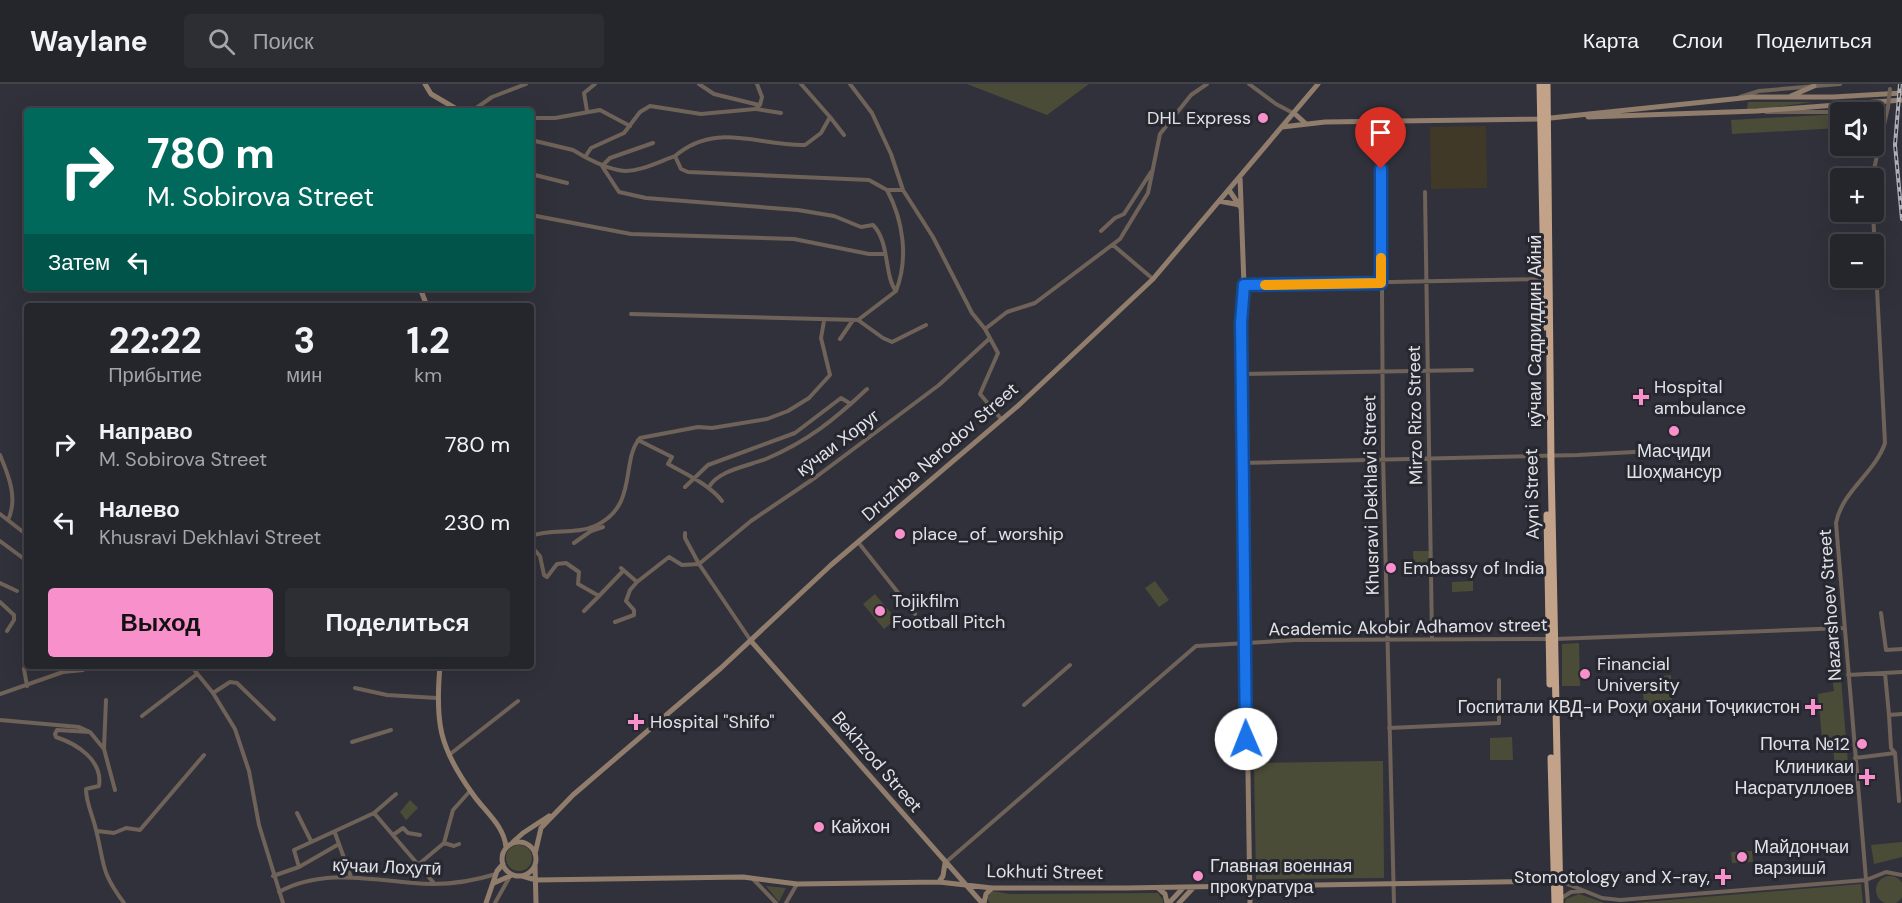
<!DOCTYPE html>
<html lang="ru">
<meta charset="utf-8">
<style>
body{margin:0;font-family:"DM Sans",sans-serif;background:#2d2d34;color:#f1f3f6;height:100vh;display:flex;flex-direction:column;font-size:22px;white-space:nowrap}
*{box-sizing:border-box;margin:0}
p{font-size:20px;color:#a3a5a9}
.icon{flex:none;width:33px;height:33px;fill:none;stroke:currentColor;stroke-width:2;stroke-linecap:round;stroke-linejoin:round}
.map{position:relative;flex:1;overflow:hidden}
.panel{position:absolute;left:24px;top:219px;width:510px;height:366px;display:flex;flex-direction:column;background:#25252c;border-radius:6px;box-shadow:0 6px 24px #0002,0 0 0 2px #424248}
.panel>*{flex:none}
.top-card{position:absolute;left:24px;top:24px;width:510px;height:183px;border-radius:6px;box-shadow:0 6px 24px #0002,0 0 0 2px #424248;background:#00695c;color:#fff;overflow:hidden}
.tools{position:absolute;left:1830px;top:18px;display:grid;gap:12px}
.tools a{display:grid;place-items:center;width:54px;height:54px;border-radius:6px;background:#25252c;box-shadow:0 6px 24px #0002,0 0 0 2px #424248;font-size:30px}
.pin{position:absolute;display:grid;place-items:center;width:51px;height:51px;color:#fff;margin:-62px -26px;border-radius:50% 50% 50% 0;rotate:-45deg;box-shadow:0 0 6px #0007}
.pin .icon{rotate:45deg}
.me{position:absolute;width:66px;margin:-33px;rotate:359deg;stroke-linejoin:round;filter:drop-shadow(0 0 4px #0008)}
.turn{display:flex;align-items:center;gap:21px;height:126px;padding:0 24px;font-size:27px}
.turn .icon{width:78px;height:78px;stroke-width:2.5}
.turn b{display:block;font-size:42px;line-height:51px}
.then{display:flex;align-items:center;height:57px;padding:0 24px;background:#0003;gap:12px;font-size:22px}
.eta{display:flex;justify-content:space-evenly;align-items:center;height:102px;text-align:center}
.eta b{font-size:36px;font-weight:800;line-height:42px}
.cta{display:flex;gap:12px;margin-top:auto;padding:12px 24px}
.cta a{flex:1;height:69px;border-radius:6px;background:#f890cb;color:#111;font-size:24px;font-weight:800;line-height:69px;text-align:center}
.cta a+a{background:#2d2d34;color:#f1f3f6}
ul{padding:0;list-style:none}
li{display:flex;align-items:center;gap:18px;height:78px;padding:0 24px}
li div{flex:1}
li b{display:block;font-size:22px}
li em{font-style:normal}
header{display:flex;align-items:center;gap:36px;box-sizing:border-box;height:84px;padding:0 30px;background:#25252c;border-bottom:2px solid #424248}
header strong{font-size:28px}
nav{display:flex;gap:33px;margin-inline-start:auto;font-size:21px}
.search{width:420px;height:54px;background:#2d2d34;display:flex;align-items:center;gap:15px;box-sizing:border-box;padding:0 21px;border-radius:6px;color:#a3a5a9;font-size:22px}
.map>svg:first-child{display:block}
.education{fill:#413928}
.green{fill:#4b4c37}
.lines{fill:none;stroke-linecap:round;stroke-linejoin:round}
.street{stroke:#6f6258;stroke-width:4}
.secondary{stroke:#917d6c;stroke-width:5}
.highway{stroke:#c2a389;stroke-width:7}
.rail-casing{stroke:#b0b0b8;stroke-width:4}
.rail{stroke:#272730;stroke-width:1.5;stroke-dasharray:4.5;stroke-linecap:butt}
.street-bridge{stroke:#6f6258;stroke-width:4}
.route-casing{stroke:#114b97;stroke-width:15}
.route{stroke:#1a73e8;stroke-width:10}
.slow{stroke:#f59e0b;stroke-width:10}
.poi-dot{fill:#f890cb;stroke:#272730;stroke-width:2}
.labels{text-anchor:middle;stroke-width:6;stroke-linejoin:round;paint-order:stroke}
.poi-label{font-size:18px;fill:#e1e1e8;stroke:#272730;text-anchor:start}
.street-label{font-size:18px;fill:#e1e1e8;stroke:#272730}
</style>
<header>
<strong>Waylane</strong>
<div class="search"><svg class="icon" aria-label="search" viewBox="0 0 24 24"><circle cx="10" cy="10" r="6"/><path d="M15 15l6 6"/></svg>Поиск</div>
<nav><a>Карта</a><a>Слои</a><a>Поделиться</a></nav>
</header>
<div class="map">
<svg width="1902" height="819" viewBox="0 0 1902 819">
<rect width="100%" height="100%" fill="#31313b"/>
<path class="education" d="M 1486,42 L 1487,104 L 1431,105 L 1430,43 Z"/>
<path class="green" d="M 967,0 L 1089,0 L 1047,31 Z
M 1748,18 L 1813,18 L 1755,26 L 1747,25 Z
M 1840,30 L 1840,44 L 1732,50 L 1731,36 Z
M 1413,467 L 1429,467 L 1430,493 L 1414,493 Z
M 1155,497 L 1169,516 L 1159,523 L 1145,504 Z
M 1473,497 L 1473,507 L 1452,508 L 1452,498 Z
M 875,510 L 896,535 L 884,545 L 863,520 Z
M 1579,559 L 1580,602 L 1562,602 L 1562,560 Z
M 1671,591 L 1672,621 L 1644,621 L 1643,610 L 1655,607 L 1660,599 L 1663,599 L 1663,592 Z
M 1832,594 L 1841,594 L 1848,679 L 1835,681 L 1833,665 L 1823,666 L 1818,610 L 1834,607 Z
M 1512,653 L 1513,676 L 1490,676 L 1490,654 Z
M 1383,677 L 1384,794 L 1256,795 L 1254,679 Z
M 410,716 L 418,724 L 406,736 L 400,728 Z
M 1902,758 L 1902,773 L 1874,780 L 1871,761 Z
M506 774a13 13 0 1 1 26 0a13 13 0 1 1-26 0Z
M 1752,767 L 1753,778 L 1732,779 L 1731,768 Z
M1876 806a14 14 0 1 1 28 0a14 14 0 1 1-28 0Z
M 1861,800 L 1863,819 L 1632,819 Z
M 766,802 L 786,804 L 779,818 Z
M 992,807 L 1010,810 L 1158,809 L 1163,816 L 1163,819 L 990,819 L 987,814 Z
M 1579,810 L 1605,819 L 1565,819 L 1566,815 Z"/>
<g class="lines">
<path class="street" d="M 699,0 L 714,10 L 759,21
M 801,0 L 830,33
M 850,0 L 872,29 L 891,70 L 903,106 L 933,153 L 972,229 L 985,245 L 998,269 L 980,310 L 1002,336
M 1249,0 L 1276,20 L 1293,29
M 1740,13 L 1759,7 L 1840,0
M 756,25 L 781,29
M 472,27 L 492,13 L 526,0
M 485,27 L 503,27
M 587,27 L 584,9 L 595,0
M 1766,28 L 1855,28
M 531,34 L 555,34 L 600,26 L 630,42
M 1874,35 L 1882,53
M 1381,38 L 1383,371 L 1394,819
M 844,51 L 830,33 L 821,49 L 805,61 C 758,62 716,37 675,72 L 681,85 L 688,88 L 869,96 L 887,106 L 903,106
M 531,56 L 573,66 L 585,73
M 675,72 C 633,88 627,95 585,73 L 591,64 L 624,49 L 640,28 L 650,22 L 701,30 L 755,25 L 760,21 L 762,13 L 757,0
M 531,90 L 567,99
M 1872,94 L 1888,23
M 887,106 C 903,136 909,174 896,207
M 1425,108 L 1432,554
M 531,131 L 631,150 L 794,155 L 869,170 L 885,170
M 1101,147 L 1115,134 L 1124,130 L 1151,88
M 1113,161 L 1153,195
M 1244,201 L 1544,195
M 339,222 L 355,222
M 631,230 L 858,236 L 896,207 C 884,192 890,158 873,141 L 861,143 L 834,132 L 798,126 L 646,114 L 619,108 L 602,82 L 610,74 L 653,59
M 858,236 L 883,254 L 892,258 L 926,241
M 985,245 L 1007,228 L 1035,219 L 1120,155 L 1148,109 L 1160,50 L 1191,11 L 1207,0
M 840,255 L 853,236
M 1242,290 L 1472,286
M 638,356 L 672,373 L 668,380 C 686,390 710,401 722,417
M 0,371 C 9,392 18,415 8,436
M 1243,379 L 1578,371 L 1690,365
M 808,382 L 816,393
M 685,403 L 708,381 L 795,349 L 841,314 L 851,320
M 709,403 C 719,386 748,382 766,375 C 808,357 834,336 867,305
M 0,430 L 27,451
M 591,447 L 603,443
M 685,449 L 685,454 L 699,480 L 751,557
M 531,452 C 551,444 575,451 595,442 C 639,422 620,377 640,354 L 698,343 L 712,344 L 767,335 L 788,327 L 809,314 L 830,291 L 821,254 L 824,237
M 0,457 L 27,477
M 858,458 L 915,530
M 574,459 L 591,447 L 591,444
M 531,462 L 540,472 L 544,491 L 547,493 L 557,480 L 566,479 L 579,488 L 578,500 L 599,512 L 623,487
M 621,484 L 637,498 L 669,473 L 682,481 L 699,480 L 751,437 L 816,393 L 939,301 L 989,255
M 0,499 L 17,507
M 0,518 L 14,531 L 14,536 L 7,547
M 584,527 L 599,512
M 1881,529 L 1886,566 L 1902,565
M 615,538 L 634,531 L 634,526 L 626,517 L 630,506 L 637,498
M 191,582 L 213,609 L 235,645 L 249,687 L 259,741 L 283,819
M 1885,589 L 1889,631 L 1902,630
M 1848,591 L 1902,588
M 27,602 L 24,585 L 27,575
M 355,604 L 387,611 L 437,614
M 213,609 L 230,598 L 237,599 L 274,635
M 0,610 L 63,588 L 83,586
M 1024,621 L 1070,581
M 1889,631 L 1891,664 L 1895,669
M 142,632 L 197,590
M 0,636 L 79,643 L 90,648 L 57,646 L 55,650 L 56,653 C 77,660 103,676 99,702 L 86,705 C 86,719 93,732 96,746 C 105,781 100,787 124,819
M 1389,644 L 1499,639 L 1499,596
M 90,648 L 104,665 L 115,706
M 352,658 L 391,646
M 104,664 L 106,616
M 449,671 L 518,617
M 1855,674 L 1895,669 L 1899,717
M 297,729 L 311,757
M 374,729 L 433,798
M 97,747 L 114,749 L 126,744 L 140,746 L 204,671
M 335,749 L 351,793
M 393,751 L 403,744 L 408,749 L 420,751
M 444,759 L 454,762 L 459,760
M 945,779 L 1196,562 L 1295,556 L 1555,555 L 1844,544
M 419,780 L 444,759 L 453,726 L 470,707
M 299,783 L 339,760
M 273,792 L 299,783 L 294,766 L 374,729 L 396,710
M 754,796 L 776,819
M 1560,797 L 1602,814 L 1620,816 L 1866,796 L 1886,788 L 1902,791
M 279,808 C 320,785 369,795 414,799 C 441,802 470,798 496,790
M 1560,815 L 1571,808 L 1583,807
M 495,819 L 509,794
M 786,819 L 797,800
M 1868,819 L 1836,439 C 1842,407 1875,389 1885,359 L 1873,128"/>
<path class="secondary" d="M 425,0 L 431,10 L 460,27
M 1791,12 L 1814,2
M 1294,29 L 1305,39
M 1588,33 L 1757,27 L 1902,16
M 1282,43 L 1325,38 L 1541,35 L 1752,13 L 1833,13 L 1902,9
M 1240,92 L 1244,201 L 1241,239 L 1250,819
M 1229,106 L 1241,124
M 1219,117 L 1240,121
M 420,204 L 427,222
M 751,557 L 982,819
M 440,582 C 435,638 439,663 472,709 C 484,727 504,741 506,763
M 513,758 L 523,749 L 549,732
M502 775a17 17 0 1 1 34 0a17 17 0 1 1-34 0Z
M 535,770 L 541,744 L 573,711 L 721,584 L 831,481 L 1020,320 L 1153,195 L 1318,0
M 535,780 L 536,819
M 522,792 L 536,796 L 743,793 L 797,800 L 939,798 L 992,804 L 1125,804 L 1557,797
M 939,798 L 943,792 L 945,779
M 494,799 L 512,791
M 1158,804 L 1165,810 L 1167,819
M 486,819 L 497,787 L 503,780
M 984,819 L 986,810 L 992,804
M 1169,819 L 1183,804
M 1179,819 L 1193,804"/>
<path class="highway" d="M 1540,0 L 1545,243
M 1547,0 L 1551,379 L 1560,819
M 1547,431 L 1550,600
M 1551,674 L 1555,819"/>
<g class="rail-casing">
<path id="rail" d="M 1900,0 L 1895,61 L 1902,135"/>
</g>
<use href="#rail" class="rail"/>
<path class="street-bridge" d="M 1888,23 L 1890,5"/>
</g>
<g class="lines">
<g class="route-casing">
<path id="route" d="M 1246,655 L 1241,239 L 1244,201 L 1381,199 L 1381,85"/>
</g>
<use href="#route" class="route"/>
<path class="slow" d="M 1265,201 L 1381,199 L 1381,174"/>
</g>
<g class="poi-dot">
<circle cx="1263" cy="34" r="6"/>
<path d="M1638 304h6v6h6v6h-6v6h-6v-6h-6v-6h6z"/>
<circle cx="1674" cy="347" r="6"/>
<circle cx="900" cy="450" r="6"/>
<circle cx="1391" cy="484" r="6"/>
<circle cx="880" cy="527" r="6"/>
<circle cx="1585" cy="590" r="6"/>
<path d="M1810 614h6v6h6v6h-6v6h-6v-6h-6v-6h6z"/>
<path d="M633 629h6v6h6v6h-6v6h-6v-6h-6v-6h6z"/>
<circle cx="1862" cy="660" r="6"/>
<path d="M1864 684h6v6h6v6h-6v6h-6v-6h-6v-6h6z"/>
<circle cx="819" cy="743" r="6"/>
<circle cx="1742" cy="773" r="6"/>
<circle cx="1198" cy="792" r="6"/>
<path d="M1720 784h6v6h6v6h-6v6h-6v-6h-6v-6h6z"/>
</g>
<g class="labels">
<g class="poi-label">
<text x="1251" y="40" text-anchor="end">DHL Express</text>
<text x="1654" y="309">Hospital<tspan x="1654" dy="21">ambulance</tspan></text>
<text x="1674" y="373" text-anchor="middle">Масҷиди<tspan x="1674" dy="21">Шоҳмансур</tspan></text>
<text x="912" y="456">place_of_worship</text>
<text x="1403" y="490">Embassy of India</text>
<text x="892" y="523">Tojikfilm<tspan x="892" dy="21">Football Pitch</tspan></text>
<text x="1597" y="586">Financial<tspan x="1597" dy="21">University</tspan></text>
<text x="1800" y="629" text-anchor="end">Госпитали КВД-и Роҳи оҳани Тоҷикистон</text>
<text x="650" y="644">Hospital "Shifo"</text>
<text x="1850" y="666" text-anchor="end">Почта №12</text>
<text x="1854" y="689" text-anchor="end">Клиникаи<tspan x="1854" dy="21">Насратуллоев</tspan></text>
<text x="831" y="749">Кайхон</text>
<text x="1754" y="769">Майдончаи<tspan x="1754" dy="21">варзишӣ</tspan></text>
<text x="1210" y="788">Главная военная<tspan x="1210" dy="21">прокуратура</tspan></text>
<text x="1710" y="799" text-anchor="end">Stomotology and X-ray,</text>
</g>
<g class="street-label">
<text transform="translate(1535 247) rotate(-90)" y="6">кӯчаи Садриддин Айнӣ</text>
<text transform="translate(1415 331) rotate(-91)" y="6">Mirzo Rizo Street</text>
<text transform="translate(838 359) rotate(-37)" y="6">кӯчаи Хоруг</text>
<text transform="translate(940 368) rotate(-41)" y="6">Druzhba Narodov Street</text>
<text transform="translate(1532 410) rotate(-91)" y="6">Ayni Street</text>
<text transform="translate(1371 411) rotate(-91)" y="6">Khusravi Dekhlavi Street</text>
<text transform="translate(1830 521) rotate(-94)" y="6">Nazarshoev Street</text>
<text transform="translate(1408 543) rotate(-1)" y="6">Academic Akobir Adhamov street</text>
<text transform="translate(877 678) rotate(49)" y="6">Bekhzod Street</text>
<text transform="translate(387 783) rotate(2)" y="6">кӯчаи Лоҳутӣ</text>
<text transform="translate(1045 788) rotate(1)" y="6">Lokhuti Street</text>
</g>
</g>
</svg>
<div class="tools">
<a><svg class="icon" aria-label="sound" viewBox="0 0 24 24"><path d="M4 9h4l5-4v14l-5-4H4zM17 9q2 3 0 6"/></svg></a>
<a>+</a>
<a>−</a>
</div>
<div class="pin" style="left:1381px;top:85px;background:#d93025"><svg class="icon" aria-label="arrive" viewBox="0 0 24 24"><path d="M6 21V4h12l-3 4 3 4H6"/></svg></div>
<svg class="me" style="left:1246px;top:655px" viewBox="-20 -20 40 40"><circle r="19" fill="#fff"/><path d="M0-13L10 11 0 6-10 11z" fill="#1a73e8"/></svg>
<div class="top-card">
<div class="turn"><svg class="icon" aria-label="right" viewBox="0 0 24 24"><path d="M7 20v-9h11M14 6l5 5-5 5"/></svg><div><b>780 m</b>M. Sobirova Street</div></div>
<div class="then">Затем<svg class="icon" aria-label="left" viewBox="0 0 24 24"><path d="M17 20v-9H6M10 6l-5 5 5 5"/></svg></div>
</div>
<section class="panel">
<div class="eta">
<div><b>22:22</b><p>Прибытие</p></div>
<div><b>3</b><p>мин</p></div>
<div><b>1.2</b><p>km</p></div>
</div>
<ul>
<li><svg class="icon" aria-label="right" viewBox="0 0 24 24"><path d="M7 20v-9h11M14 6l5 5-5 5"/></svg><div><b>Направо</b><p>M. Sobirova Street</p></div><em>780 m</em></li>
<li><svg class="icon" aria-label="left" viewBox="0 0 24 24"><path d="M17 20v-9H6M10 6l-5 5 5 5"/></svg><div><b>Налево</b><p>Khusravi Dekhlavi Street</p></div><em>230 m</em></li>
</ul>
<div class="cta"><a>Выход</a><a>Поделиться</a></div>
</section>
</div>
